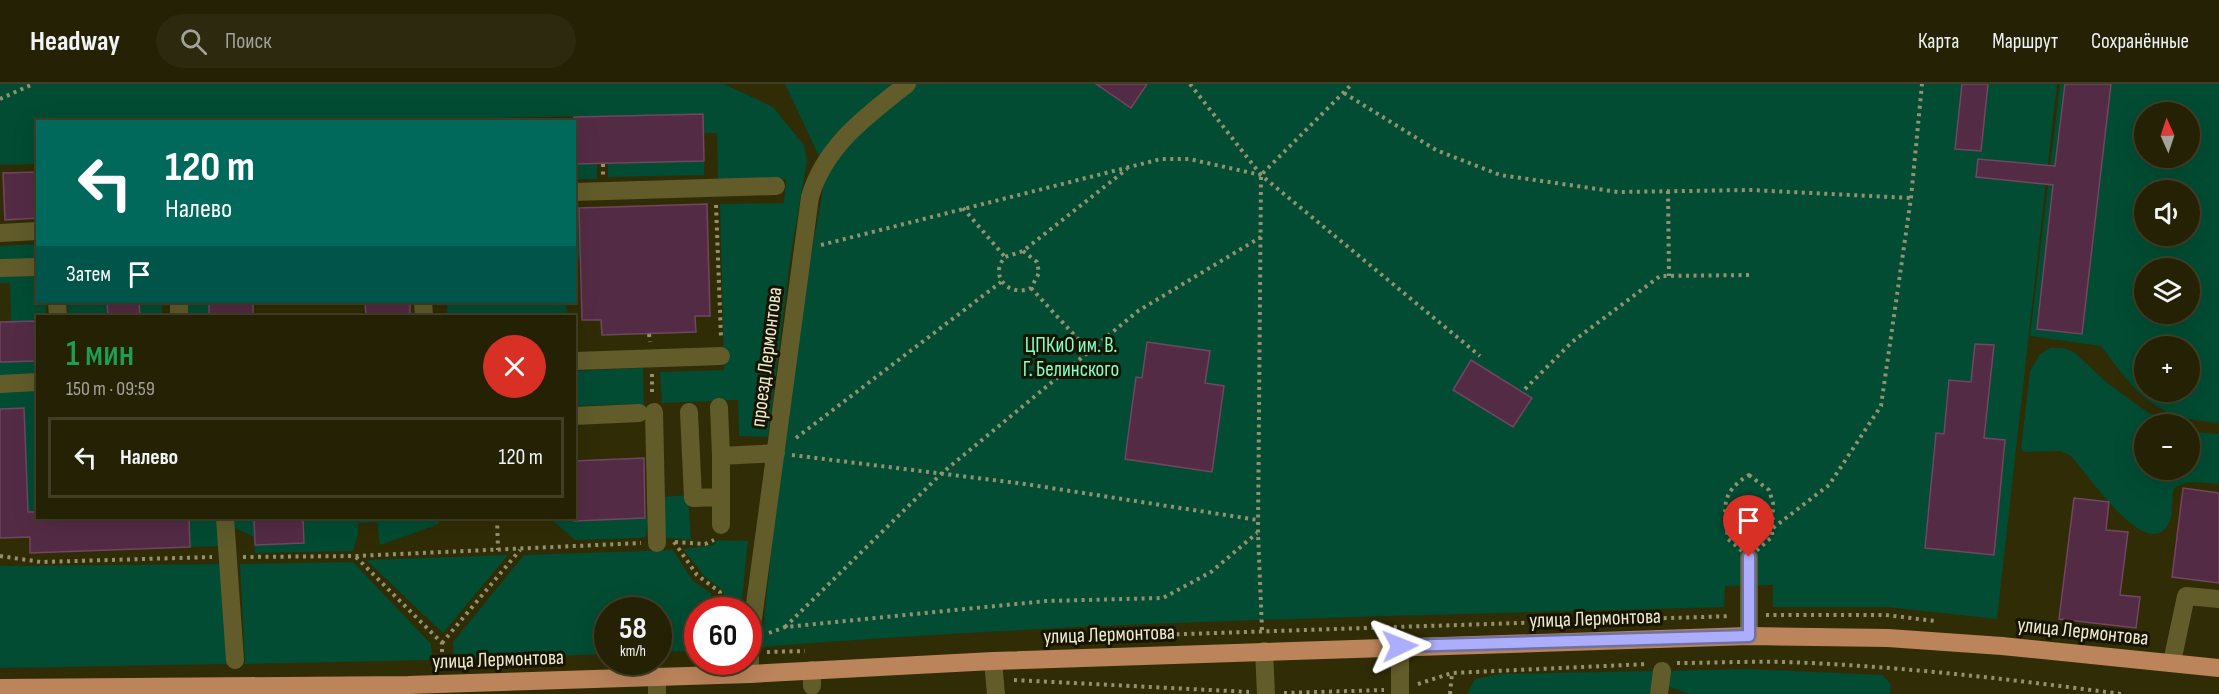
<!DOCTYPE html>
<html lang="ru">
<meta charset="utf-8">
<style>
body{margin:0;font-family:"Sofia Sans Condensed",sans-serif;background:#2c290e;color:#f1f3f6;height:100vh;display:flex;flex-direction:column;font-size:22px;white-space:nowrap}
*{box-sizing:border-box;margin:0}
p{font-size:20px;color:#a3a39a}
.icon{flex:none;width:33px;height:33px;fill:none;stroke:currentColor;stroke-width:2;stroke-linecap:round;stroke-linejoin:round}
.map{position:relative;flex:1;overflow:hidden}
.drawer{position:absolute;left:36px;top:231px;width:540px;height:204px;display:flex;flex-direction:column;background:#242104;border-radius:0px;box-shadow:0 6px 24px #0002,0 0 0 2px #413e26}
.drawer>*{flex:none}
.hud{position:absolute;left:36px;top:36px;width:540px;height:183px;border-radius:0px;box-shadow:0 6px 24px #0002,0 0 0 2px #413e26;background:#00695c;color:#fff;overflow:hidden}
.needle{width:39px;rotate:357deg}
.buttons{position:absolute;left:2134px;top:18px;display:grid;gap:12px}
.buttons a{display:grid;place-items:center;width:66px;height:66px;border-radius:50%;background:#242104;box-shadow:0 6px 24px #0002,0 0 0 2px #413e26;font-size:30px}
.speed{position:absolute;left:594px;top:513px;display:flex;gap:12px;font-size:30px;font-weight:700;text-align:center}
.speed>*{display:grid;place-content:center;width:78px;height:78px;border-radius:50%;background:#242104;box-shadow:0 6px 24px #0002,0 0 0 2px #413e26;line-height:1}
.speed small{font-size:15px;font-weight:400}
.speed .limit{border:9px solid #d22;background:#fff;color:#111}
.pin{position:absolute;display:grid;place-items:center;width:51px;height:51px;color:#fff;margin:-62px -26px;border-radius:50% 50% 50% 0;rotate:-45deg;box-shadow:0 0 6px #0007}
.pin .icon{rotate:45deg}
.me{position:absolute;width:66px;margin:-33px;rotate:88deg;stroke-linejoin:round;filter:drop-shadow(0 0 4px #0008)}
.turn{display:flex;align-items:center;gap:21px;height:126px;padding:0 30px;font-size:27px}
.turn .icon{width:78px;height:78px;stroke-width:2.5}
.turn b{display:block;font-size:42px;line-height:51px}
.then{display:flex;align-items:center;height:57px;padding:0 30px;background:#0003;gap:12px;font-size:22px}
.round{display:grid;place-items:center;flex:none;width:63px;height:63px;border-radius:32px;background:#2c290e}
.summary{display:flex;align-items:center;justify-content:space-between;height:102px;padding:0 30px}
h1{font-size:36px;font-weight:600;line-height:45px;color:#1e9e55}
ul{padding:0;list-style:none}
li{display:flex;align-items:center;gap:18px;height:81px;margin:0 12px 9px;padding:0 18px;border:3px solid #413e26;border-radius:0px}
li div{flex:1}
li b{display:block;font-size:22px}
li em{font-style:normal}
header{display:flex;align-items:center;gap:36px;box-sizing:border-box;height:84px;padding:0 30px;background:#242104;border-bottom:2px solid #413e26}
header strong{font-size:28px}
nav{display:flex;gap:33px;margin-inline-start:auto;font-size:21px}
.search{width:420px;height:54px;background:#2c290e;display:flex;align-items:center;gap:15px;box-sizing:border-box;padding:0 21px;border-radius:33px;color:#a3a39a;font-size:22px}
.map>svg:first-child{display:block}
.green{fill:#014c33;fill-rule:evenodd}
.building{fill:#542b45;stroke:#714660;stroke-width:1.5}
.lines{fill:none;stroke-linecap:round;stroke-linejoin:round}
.path{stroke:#949171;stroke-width:4;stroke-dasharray:3 4.5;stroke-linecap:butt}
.minor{stroke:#615c2a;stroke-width:18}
.major{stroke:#bb845b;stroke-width:18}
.route-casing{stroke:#7071a3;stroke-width:15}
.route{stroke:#adaefb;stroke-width:10}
.labels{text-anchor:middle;stroke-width:6;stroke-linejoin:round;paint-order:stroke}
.park-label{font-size:21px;fill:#83ffc8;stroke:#171402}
.street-label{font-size:21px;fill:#eeebd1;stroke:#171402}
</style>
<header>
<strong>Headway</strong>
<div class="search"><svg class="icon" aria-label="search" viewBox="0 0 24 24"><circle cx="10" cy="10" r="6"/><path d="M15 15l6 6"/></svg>Поиск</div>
<nav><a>Карта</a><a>Маршрут</a><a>Сохранённые</a></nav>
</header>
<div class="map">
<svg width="2219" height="610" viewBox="0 0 2219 610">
<rect width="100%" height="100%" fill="#302c05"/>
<path class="green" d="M 0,0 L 724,0 L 773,23 L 804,61 L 807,77 L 791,169 L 768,353 L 739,352 L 738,316 L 662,319 L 660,288 L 724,286 L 720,120 L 784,119 L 786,95 L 718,95 L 717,49 L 704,49 L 703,30 L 498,34 L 497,38 L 38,38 L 37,80 L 0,81 Z
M 785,0 L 2057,0 L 1997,535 L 1887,523 L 1773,523 L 1773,501 L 1725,502 L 1724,523 C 1404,532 1081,537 761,563 L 790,294 L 826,87 Z
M 2060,0 L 2219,0 L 2219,339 C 2153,334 2138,311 2101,262 L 2030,252 ZM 2145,28 L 2190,28 L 2190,74 L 2145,74 ZM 2145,106 L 2190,106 L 2190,152 L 2145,152 ZM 2145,184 L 2190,184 L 2190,230 L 2145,230 ZM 2145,262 L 2190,262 L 2190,308 L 2145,308 Z
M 704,77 L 704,91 L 608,93 L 608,80 Z
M 575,80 L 597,80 L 597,95 L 575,95 Z
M 574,119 L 579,119 L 581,175 L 575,176 Z
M 37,160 L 37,178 L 0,178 L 0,162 Z
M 37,189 L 38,218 L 46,218 L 46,232 L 38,232 L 37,237 L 11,237 L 10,199 L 0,199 L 0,190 Z
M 67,218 L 107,218 L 108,232 L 68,232 Z
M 139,218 L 162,218 L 162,232 L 140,232 Z
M 183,218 L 209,218 L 209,232 L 184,232 Z
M 566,218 L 567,232 L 447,232 L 447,220 Z
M 2050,264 L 2063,264 L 2074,268 L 2106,298 L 2147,328 L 2175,340 L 2145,340 L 2145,386 L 2190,386 L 2190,348 L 2219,350 L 2219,400 C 2204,399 2186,395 2174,405 C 2171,414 2173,424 2171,433 C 2153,491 2084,384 2070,371 L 2060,367 L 2024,368 L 2021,364 L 2030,287 L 2040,270 Z
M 37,277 L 37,294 L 0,295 L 0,278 Z
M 643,284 L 644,325 L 640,325 L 640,320 L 575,322 L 574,287 Z
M 37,304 L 37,428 L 28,428 L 24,324 L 0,325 L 0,306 Z
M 688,411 L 691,456 L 666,454 L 662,413 Z
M 189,434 L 220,434 L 222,462 L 190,463 Z
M 230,434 L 254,434 L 254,453 L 231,442 Z
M 340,434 L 439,434 L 439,440 L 380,461 L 377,438 L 358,439 L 358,450 L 353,467 L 255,469 L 255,461 L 304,459 L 303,435 Z
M 648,434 L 646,453 L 639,454 L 575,456 L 553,437 Z
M 717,456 L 748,457 L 741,526 L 734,526 L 733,522 L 728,522 L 723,507 L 704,492 L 683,465 L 714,461 Z
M 673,466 L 693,497 L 711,509 L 712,526 L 698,526 L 697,567 L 659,568 L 658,526 L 608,526 L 607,570 L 454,575 L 453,558 L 524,471 Z
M 508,471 L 443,549 L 366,476 Z
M 353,478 L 431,560 L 432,576 L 245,580 L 240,480 Z
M 222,480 L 227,580 L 0,584 L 0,482 Z
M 1747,585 L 1883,591 L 1891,601 L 1890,610 L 1690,610 L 1666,602 L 1670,587 Z
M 1654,587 L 1651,610 L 1467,610 L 1475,595 L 1500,590 Z"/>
<path class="building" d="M 1096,0 L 1147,0 L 1131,24 Z
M 1962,0 L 1988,0 L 1981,67 L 1955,65 Z
M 2065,0 L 2111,0 L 2082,250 L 2037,245 L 2053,101 L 1976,93 L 1978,75 L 2055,82 Z
M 703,30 L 704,77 L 574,80 L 574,33 Z
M 38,88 L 38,134 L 5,136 L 3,89 Z
M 707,120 L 710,232 L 695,232 L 696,248 L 602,251 L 601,236 L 582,236 L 579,124 Z
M 107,218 L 139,218 L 140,232 L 108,232 Z
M 209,218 L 253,218 L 253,232 L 209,232 Z
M 365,218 L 410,218 L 410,232 L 366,232 Z
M 38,237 L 38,277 L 0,278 L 0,238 Z
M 1147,258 L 1210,267 L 1205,299 L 1224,302 L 1212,388 L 1125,375 L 1136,293 L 1142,294 Z
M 1975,260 L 1994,261 L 1984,354 L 2005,356 L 1994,471 L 1925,464 L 1936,349 L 1944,350 L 1949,296 L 1971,298 Z
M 1471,276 L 1532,314 L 1513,343 L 1453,306 Z
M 24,324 L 28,428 L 38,428 L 38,434 L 189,434 L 190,463 L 30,469 L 30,453 L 0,454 L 0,325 Z
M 644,374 L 645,434 L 574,437 L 574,377 Z
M 2183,404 L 2219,409 L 2219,499 L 2172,493 Z
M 2074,414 L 2109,418 L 2106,446 L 2128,448 L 2120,511 L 2140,513 L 2136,544 L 2059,535 Z
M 254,434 L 303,434 L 304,459 L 255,461 Z"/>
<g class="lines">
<path class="path" d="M 1190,0 L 1261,91
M 1344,9 L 1436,66 L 1500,91 L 1618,108 L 1751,106 L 1911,114
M 0,15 L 33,0
M 603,80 L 603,91
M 1668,107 L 1669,192
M 716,121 L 721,254
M 963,124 L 1005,173
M 821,161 L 1161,75 L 1189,75 L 1261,91 L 1480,272
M 1023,167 L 1037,178 L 1039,189 L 1031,204 C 1010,214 988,192 1005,173 L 1023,167 L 1127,85
M 1031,204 L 1089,267
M 649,250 L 650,258
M 652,290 L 652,312
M 1525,305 L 1572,258 L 1660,192 L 1751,191
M 796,354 L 1001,198
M 792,371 L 1025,400 L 1258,436
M 1749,391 L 1769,406 L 1773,419 L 1772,453 L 1749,473 L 1728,455 C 1724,422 1720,409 1749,391 Z
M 497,434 L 498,466
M 1773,444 L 1829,401 L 1881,322 L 1911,114 L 1922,0
M 674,458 L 697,491 L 720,508 L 723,522
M 675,458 L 705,460 L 714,456
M 0,472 L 41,478 L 212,473
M 243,473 L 356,472 L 641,459
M 356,473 L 442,559 L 442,573
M 1766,531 L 1886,531 L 1935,537
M 785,543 L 942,389 L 1138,227 L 1261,153
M 1262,546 L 1258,449 L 1261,91 L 1352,0
M 769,549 L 785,543 L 1046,517 L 1163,514 L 1211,488 L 1257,449
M 1124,552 L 1731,532
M 442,559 L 520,466
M 767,568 L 805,567
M 1677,579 C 1713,579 1750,577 1786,578 C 1898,582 2010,595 2121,610
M 1014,596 L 1249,608
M 1418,600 L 1452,589 L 1648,580
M 1284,609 L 1384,606
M 1450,610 L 1452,589"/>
<path class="minor" d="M 574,108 L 776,102
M 0,149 L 38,147
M 0,184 L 38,183
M 57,218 L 58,232
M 179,218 L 179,232
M 423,218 L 424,232
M 574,277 L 721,272
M 0,300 L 38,298
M 719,323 L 721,372
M 654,328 L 657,459
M 689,328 L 693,414 L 721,413
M 574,332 L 639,329
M 225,434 L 235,576
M 721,441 L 721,372 L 776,369
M 1749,473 L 1749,552
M 1264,567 L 1266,610
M 993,577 L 996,610
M 2172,578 L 2186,512 L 2219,515
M 812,586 L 812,602
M 750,590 L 750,557 L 810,113 C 825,61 867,32 907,0
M 657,610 L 657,592
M 1400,610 L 1400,562
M 1659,610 L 1662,587"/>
<path class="major" d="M 0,604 L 408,601 L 750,590 L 993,577 L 1749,552 L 1888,554 L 2002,562 L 2219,584"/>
</g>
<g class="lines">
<g class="route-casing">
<path id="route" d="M 1400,562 L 1749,552 L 1749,473"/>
</g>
<use href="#route" class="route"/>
</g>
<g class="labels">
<g class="park-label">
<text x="1071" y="268">ЦПКиО им. В.<tspan x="1071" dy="24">Г. Белинского</tspan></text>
</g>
<g class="street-label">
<text transform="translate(766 273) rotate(-83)" y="7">проезд Лермонтова</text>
<text transform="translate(1595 534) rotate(-2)" y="7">улица Лермонтова</text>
<text transform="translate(2083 547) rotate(6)" y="7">улица Лермонтова</text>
<text transform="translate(1109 550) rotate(-2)" y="7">улица Лермонтова</text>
<text transform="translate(498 575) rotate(-2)" y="7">улица Лермонтова</text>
</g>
</g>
</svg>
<div class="buttons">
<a><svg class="needle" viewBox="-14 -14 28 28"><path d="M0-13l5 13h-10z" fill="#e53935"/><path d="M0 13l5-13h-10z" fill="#a3a39a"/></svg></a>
<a><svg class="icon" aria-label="sound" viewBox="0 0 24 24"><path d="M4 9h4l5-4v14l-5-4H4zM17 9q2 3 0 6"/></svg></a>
<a><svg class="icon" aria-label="layers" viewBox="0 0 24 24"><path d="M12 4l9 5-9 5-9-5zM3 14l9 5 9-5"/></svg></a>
<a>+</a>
<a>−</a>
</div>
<div class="speed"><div>58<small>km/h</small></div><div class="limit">60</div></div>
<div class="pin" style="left:1749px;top:473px;background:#d93025"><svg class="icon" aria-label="arrive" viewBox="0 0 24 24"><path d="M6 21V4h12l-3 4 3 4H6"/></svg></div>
<svg class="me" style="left:1400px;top:562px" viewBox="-20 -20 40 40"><path d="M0-17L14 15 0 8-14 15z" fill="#adaefb" stroke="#fff" stroke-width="4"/></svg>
<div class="hud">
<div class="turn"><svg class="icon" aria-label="left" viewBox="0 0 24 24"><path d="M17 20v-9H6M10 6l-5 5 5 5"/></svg><div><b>120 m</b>Налево</div></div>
<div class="then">Затем<svg class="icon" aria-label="arrive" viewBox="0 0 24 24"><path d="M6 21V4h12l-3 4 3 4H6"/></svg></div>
</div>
<section class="drawer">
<div class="summary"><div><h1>1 мин</h1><p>150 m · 09:59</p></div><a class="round" style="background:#d93025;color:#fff"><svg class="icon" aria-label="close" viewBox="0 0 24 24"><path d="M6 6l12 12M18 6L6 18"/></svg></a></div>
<ul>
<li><svg class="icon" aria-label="left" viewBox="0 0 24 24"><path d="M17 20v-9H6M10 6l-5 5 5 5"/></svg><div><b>Налево</b></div><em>120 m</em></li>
</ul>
</section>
</div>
